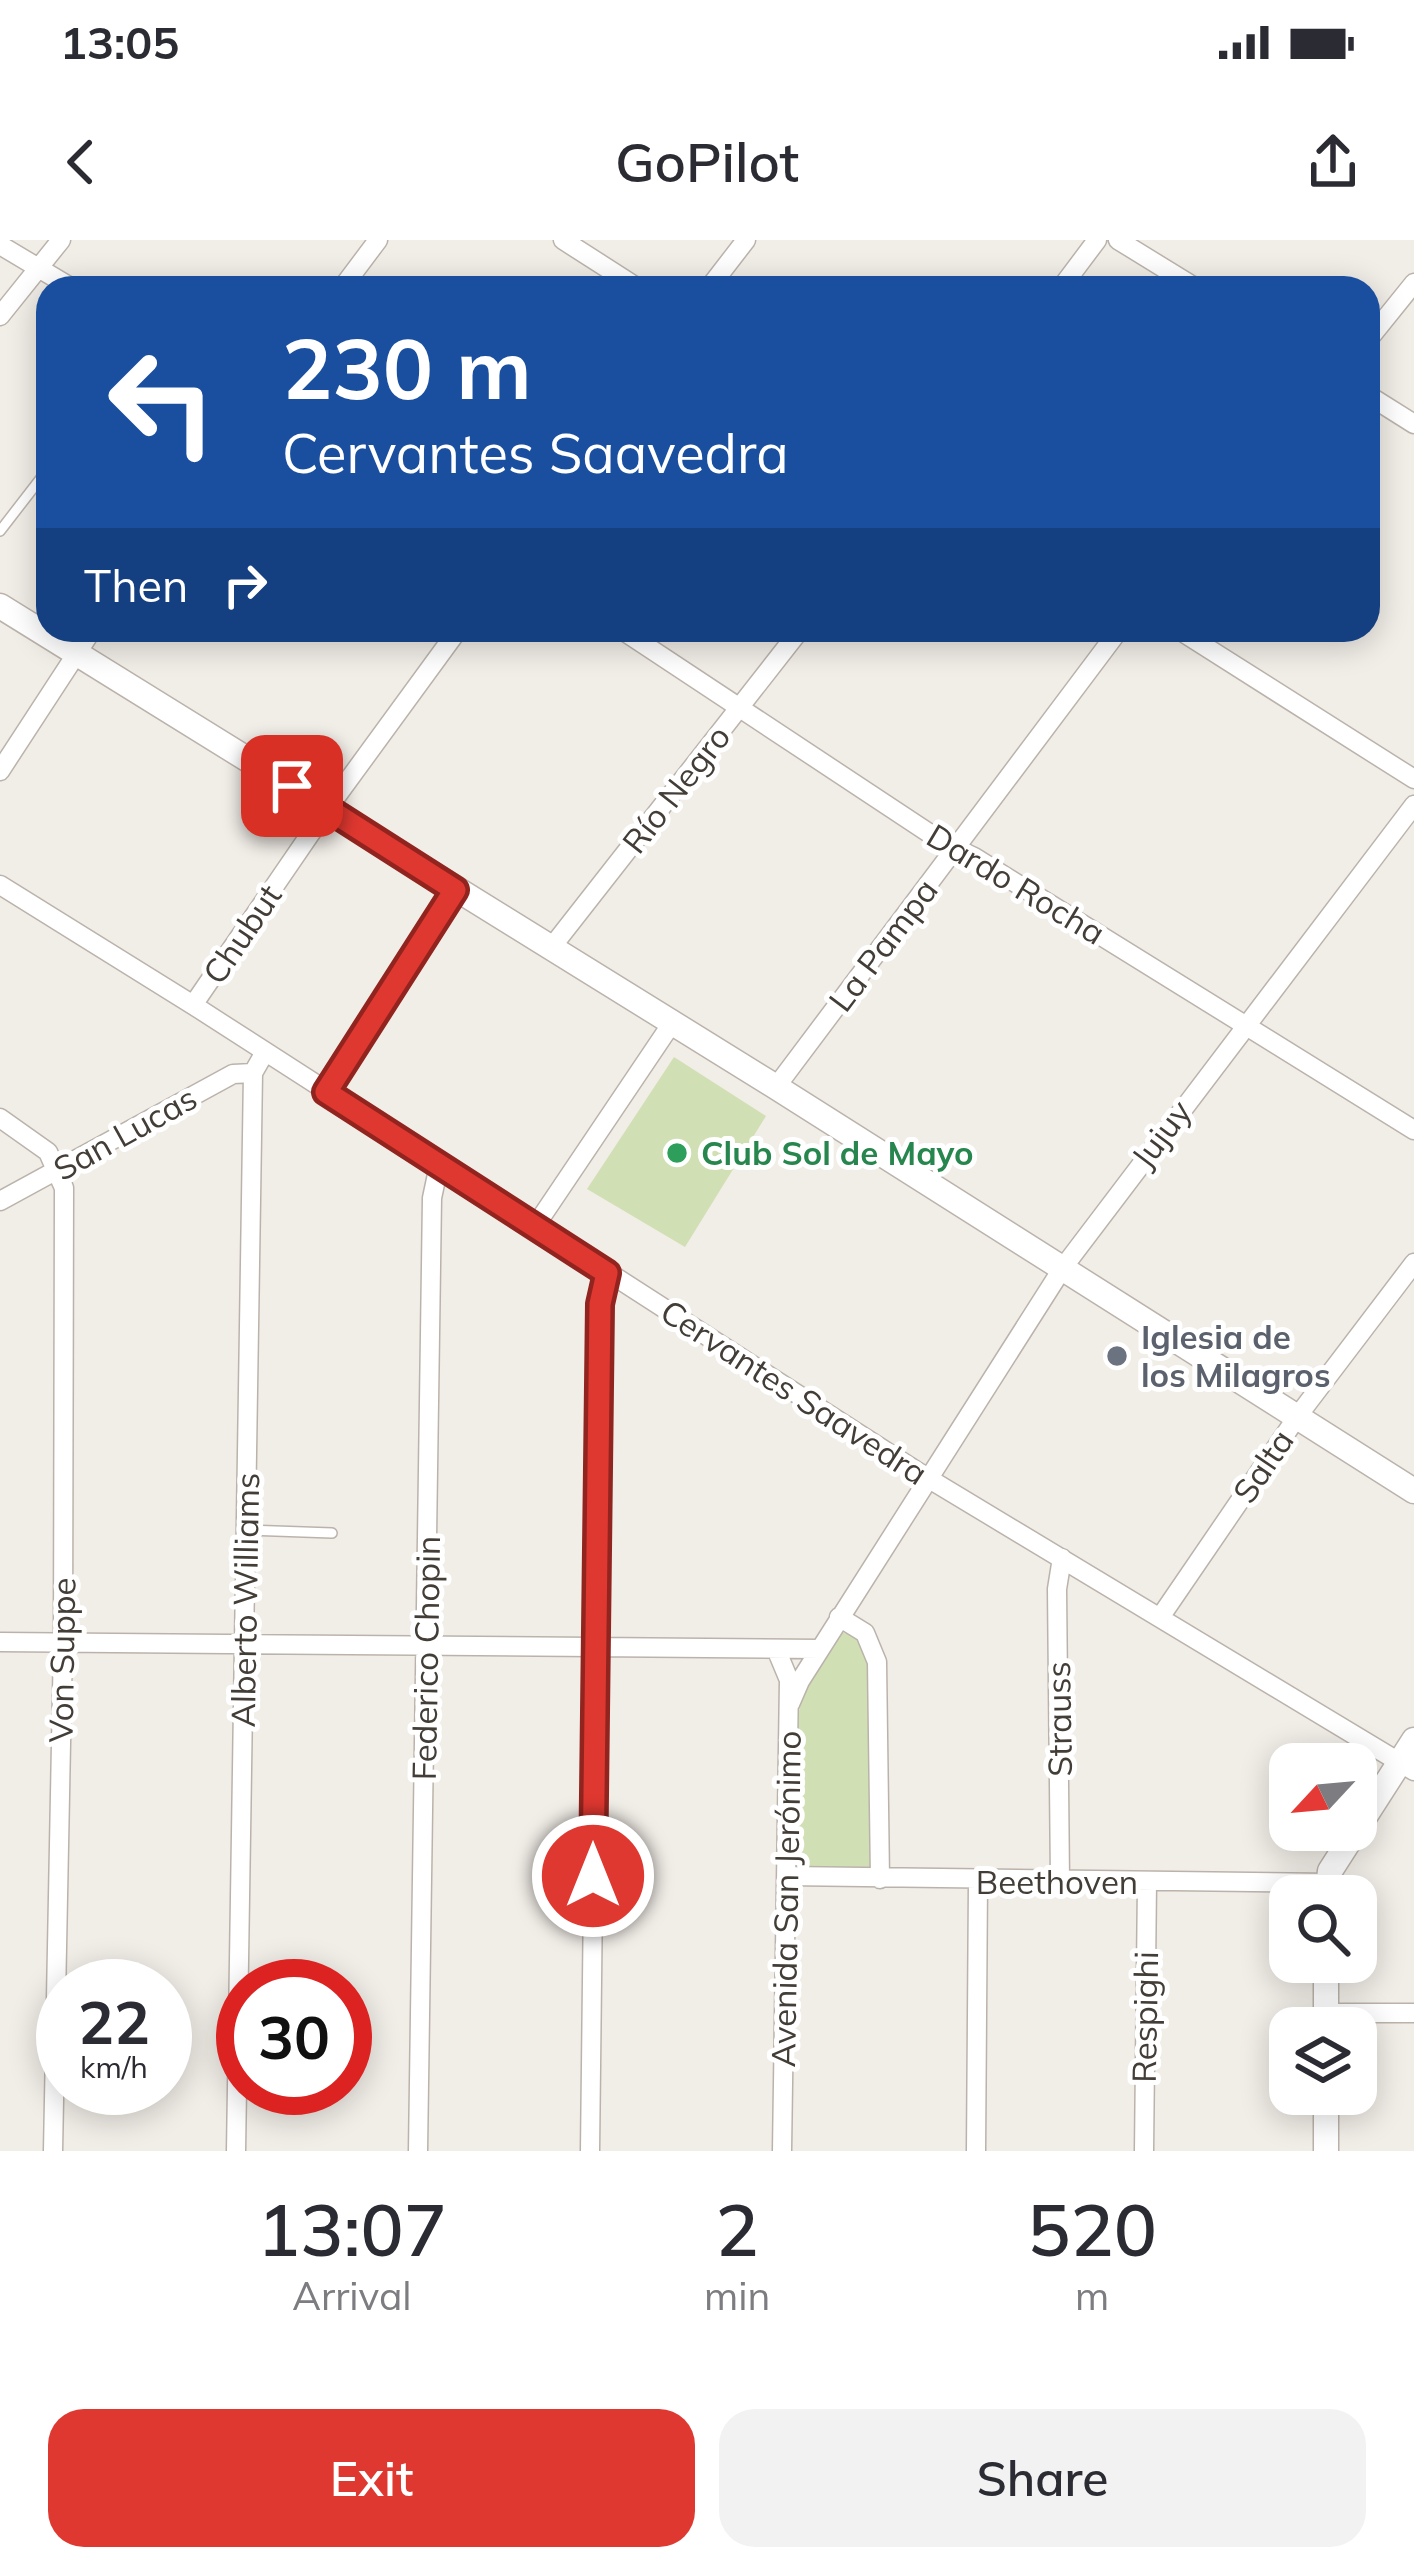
<!DOCTYPE html>
<meta charset="utf-8">
<style>
body{margin:0;font-family:Mulish,sans-serif;background:#f2f2f3;color:#2b2b33;height:100vh;display:flex;flex-direction:column;font-size:45px;white-space:nowrap}
*{box-sizing:border-box;margin:0}
p{font-size:39px;color:#7c7c81}
.icon{flex:none;width:66px;height:66px;fill:none;stroke:currentColor;stroke-width:2;stroke-linecap:round;stroke-linejoin:round}
.map{position:relative;height:1911px;overflow:hidden}
.drawer{display:flex;flex-direction:column;background:#fff;flex:1}
.drawer>*{flex:none}
.banner{position:absolute;left:36px;top:36px;width:1344px;height:366px;border-radius:36px;box-shadow:0 6px 30px #0003;background:#1a4fa0;color:#fff;overflow:hidden}
.needle{width:78px;rotate:244deg}
.controls{position:absolute;left:1269px;top:1503px;display:grid;gap:24px}
.controls a{display:grid;place-items:center;width:108px;height:108px;border-radius:24px;background:#fff;box-shadow:0 6px 30px #0003;font-size:60px}
.speed{position:absolute;left:36px;top:1719px;display:flex;gap:24px;font-size:60px;font-weight:700;text-align:center}
.speed>*{display:grid;place-content:center;width:156px;height:156px;border-radius:50%;background:#fff;box-shadow:0 6px 30px #0003;line-height:1}
.speed small{font-size:30px;font-weight:400}
.speed .limit{border:18px solid #d22;background:#fff;color:#111}
.pin{position:absolute;display:grid;place-items:center;width:102px;height:102px;color:#fff;margin:-51px;border-radius:24px;box-shadow:0 6px 18px #0006}
.me{position:absolute;width:132px;margin:-66px;rotate:0deg;stroke-linejoin:round;filter:drop-shadow(0 0 9px #0008)}
.turn{display:flex;align-items:center;gap:42px;height:252px;padding:0 48px;font-size:54px}
.turn .icon{width:156px;height:156px;stroke-width:2.5}
.turn b{display:block;font-size:84px;line-height:102px}
.then{display:flex;align-items:center;height:114px;padding:0 48px;background:#0003;gap:24px;font-size:45px}
.eta{display:flex;justify-content:space-evenly;align-items:center;height:204px;text-align:center}
.eta b{font-size:72px;font-weight:600;line-height:84px}
.cta{display:flex;gap:24px;margin-top:auto;padding:24px 48px}
.cta a{flex:1;height:138px;border-radius:36px;background:#df3830;color:#fff;font-size:48px;font-weight:600;line-height:138px;text-align:center}
.cta a+a{background:#f2f2f3;color:#2b2b33}
.status{display:flex;justify-content:space-between;align-items:center;height:84px;padding:0 60px;background:#fff;direction:ltr}
.status svg{height:33px;fill:currentColor}
header{display:flex;justify-content:space-between;align-items:center;height:156px;padding:0 48px;background:#fff;font-size:54px;font-weight:600}
.map>svg:first-child{display:block}
.green{fill:#d1e0b4}
.lines{fill:none;stroke-linecap:round;stroke-linejoin:round}
.service-casing{stroke:#bbb3ab;stroke-width:12}
.minor-casing{stroke:#bbb3ab;stroke-width:21}
.tertiary-casing{stroke:#bbb3ab;stroke-width:27}
.service{stroke:#fff;stroke-width:9}
.minor{stroke:#fff;stroke-width:18}
.tertiary{stroke:#fff;stroke-width:24}
.route-casing{stroke:#91241f;stroke-width:30}
.route{stroke:#df3830;stroke-width:21}
.leisure-dot{fill:#2e9e5b;stroke:#fff;stroke-width:4.5}
.worship-dot{fill:#6b7280;stroke:#fff;stroke-width:4.5}
.labels{text-anchor:middle;stroke-width:10;stroke-linejoin:round;paint-order:stroke}
.street-label{font-size:33px;fill:#433d37;stroke:#fff}
.leisure-label{font-size:33px;font-weight:bold;fill:#27864d;stroke:#fff;text-anchor:start}
.worship-label{font-size:33px;font-weight:bold;fill:#5b616d;stroke:#fff;text-anchor:start}
</style>
<div class="status"><b>13:05</b><svg viewBox="0 0 49 12"><path d="M0 12V9h3v3zM5 12V6h3v6zM10 12V3h3v9zM15 12V0h3v12zM26 1h20v11H26zM47 4h2v5h-2z"/></svg></div>
<header><svg class="icon" aria-label="back" viewBox="0 0 24 24"><path d="M15 5l-7 7 7 7"/></svg>GoPilot<svg class="icon" aria-label="share" viewBox="0 0 24 24"><path d="M12 15V3M7 8l5-5 5 5M5 13v7h14v-7"/></svg></header>
<div class="map">
<svg width="1414" height="1911" viewBox="0 0 1414 1911">
<rect width="100%" height="100%" fill="#f1ede7"/>
<path class="green" d="M 674,817 L 766,876 L 685,1007 L 587,949 Z
M 838,1392 C 859,1395 863,1401 868,1421 L 870,1630 L 799,1629 L 796,1623 L 798,1476 L 802,1457 Z"/>
<g class="lines">
<g class="service-casing">
<path id="service" d="M 0,291 L 48,229
M 246,1290 L 332,1293"/>
</g>
<g class="minor-casing">
<path id="minor" d="M 563,0 L 638,48
M 1118,0 L 1196,48
M 0,5 L 72,48
M 342,48 L 378,0
M 709,48 L 746,0
M 1061,48 L 1097,0
M 0,76 L 61,0
M 1368,100 L 1414,43
M 1368,155 L 1414,184
M 622,390 L 944,603 L 974,617 L 1414,890
M 1179,390 L 1414,539
M 0,531 L 92,390
M 0,645 L 193,765 L 926,1237 L 1414,1531
M 551,708 L 800,390
M 193,765 L 328,568 L 458,390
M 776,847 L 1119,390
M 326,852 L 455,650
M 0,878 L 48,912 L 64,948 L 63,1402 L 53,1911
M 0,961 L 233,834 L 253,833
M 536,985 L 672,783
M 1161,1376 L 1297,1177 L 1414,1023
M 839,1377 L 865,1393 L 877,1422 L 880,1639
M 0,1402 L 820,1409
M 776,1409 L 789,1440 L 782,1911
M 790,1464 L 800,1441 L 1062,1029 L 1414,565
M 787,1636 L 1328,1643
M 1060,1641 L 1057,1349 L 1062,1318
M 1326,1773 L 1414,1773
M 236,1911 L 253,833 L 265,812
M 418,1911 L 432,958 L 439,925
M 590,1911 L 600,1064 L 607,1033
M 976,1911 L 978,1642
M 1144,1911 L 1147,1642"/>
</g>
<g class="tertiary-casing">
<path id="tertiary" d="M 0,366 L 776,847 L 1414,1251
M 1327,1656 L 1330,1631 L 1414,1500
M 1326,1788 L 1326,1722
M 1326,1854 L 1326,1911"/>
</g>
<use href="#service" class="service"/>
<use href="#minor" class="minor"/>
<use href="#tertiary" class="tertiary"/>
</g>
<g class="lines">
<g class="route-casing">
<path id="route" d="M 292,546 L 455,650 L 326,852 L 607,1033 L 600,1064 L 593,1636"/>
</g>
<use href="#route" class="route"/>
</g>
<circle class="leisure-dot" cx="677" cy="913" r="12"/>
<circle class="worship-dot" cx="1117" cy="1116" r="12"/>
<g class="labels">
<g class="street-label">
<text transform="translate(676 549) rotate(-52)" y="12">Río Negro</text>
<text transform="translate(1016 644) rotate(31)" y="12">Dardo Rocha</text>
<text transform="translate(242 694) rotate(-56)" y="12">Chubut</text>
<text transform="translate(883 705) rotate(-53)" y="12">La Pampa</text>
<text transform="translate(125 893) rotate(-29)" y="12">San Lucas</text>
<text transform="translate(1161 894) rotate(-53)" y="12">Jujuy</text>
<text transform="translate(794 1152) rotate(33)" y="12">Cervantes Saavedra</text>
<text transform="translate(1263 1226) rotate(-56)" y="12">Salta</text>
<text transform="translate(245 1360) rotate(-89)" y="12">Alberto Williams</text>
<text transform="translate(426 1418) rotate(-89)" y="12">Federico Chopin</text>
<text transform="translate(62 1420) rotate(-89)" y="12">Von Suppe</text>
<text transform="translate(1059 1479) rotate(-91)" y="12">Strauss</text>
<text x="1057" y="1654">Beethoven</text>
<text transform="translate(786 1659) rotate(-89)" y="12">Avenida San Jerónimo</text>
<text transform="translate(1145 1777) rotate(-89)" y="12">Respighi</text>
</g>
<g class="leisure-label">
<text x="701" y="925">Club Sol de Mayo</text>
</g>
<g class="worship-label">
<text x="1141" y="1109">Iglesia de<tspan x="1141" dy="38">los Milagros</tspan></text>
</g>
</g>
</svg>
<div class="controls">
<a><svg class="needle" viewBox="-14 -14 28 28"><path d="M0-13l5 13h-10z" fill="#e53935"/><path d="M0 13l5-13h-10z" fill="#7c7c81"/></svg></a>
<a><svg class="icon" aria-label="search" viewBox="0 0 24 24"><circle cx="10" cy="10" r="6"/><path d="M15 15l6 6"/></svg></a>
<a><svg class="icon" aria-label="layers" viewBox="0 0 24 24"><path d="M12 4l9 5-9 5-9-5zM3 14l9 5 9-5"/></svg></a>
</div>
<div class="speed"><div>22<small>km/h</small></div><div class="limit">30</div></div>
<div class="pin" style="left:292px;top:546px;background:#d93025"><svg class="icon" aria-label="arrive" viewBox="0 0 24 24"><path d="M6 21V4h12l-3 4 3 4H6"/></svg></div>
<svg class="me" style="left:593px;top:1636px" viewBox="-20 -20 40 40"><circle r="17" fill="#df3830" stroke="#fff" stroke-width="3"/><path d="M0-11L8 9 0 5-8 9z" fill="#fff"/></svg>
<div class="banner">
<div class="turn"><svg class="icon" aria-label="left" viewBox="0 0 24 24"><path d="M17 20v-9H6M10 6l-5 5 5 5"/></svg><div><b>230 m</b>Cervantes Saavedra</div></div>
<div class="then">Then<svg class="icon" aria-label="right" viewBox="0 0 24 24"><path d="M7 20v-9h11M14 6l5 5-5 5"/></svg></div>
</div>
</div>
<section class="drawer">
<div class="eta">
<div><b>13:07</b><p>Arrival</p></div>
<div><b>2</b><p>min</p></div>
<div><b>520</b><p>m</p></div>
</div>
<div class="cta"><a>Exit</a><a>Share</a></div>
</section>
